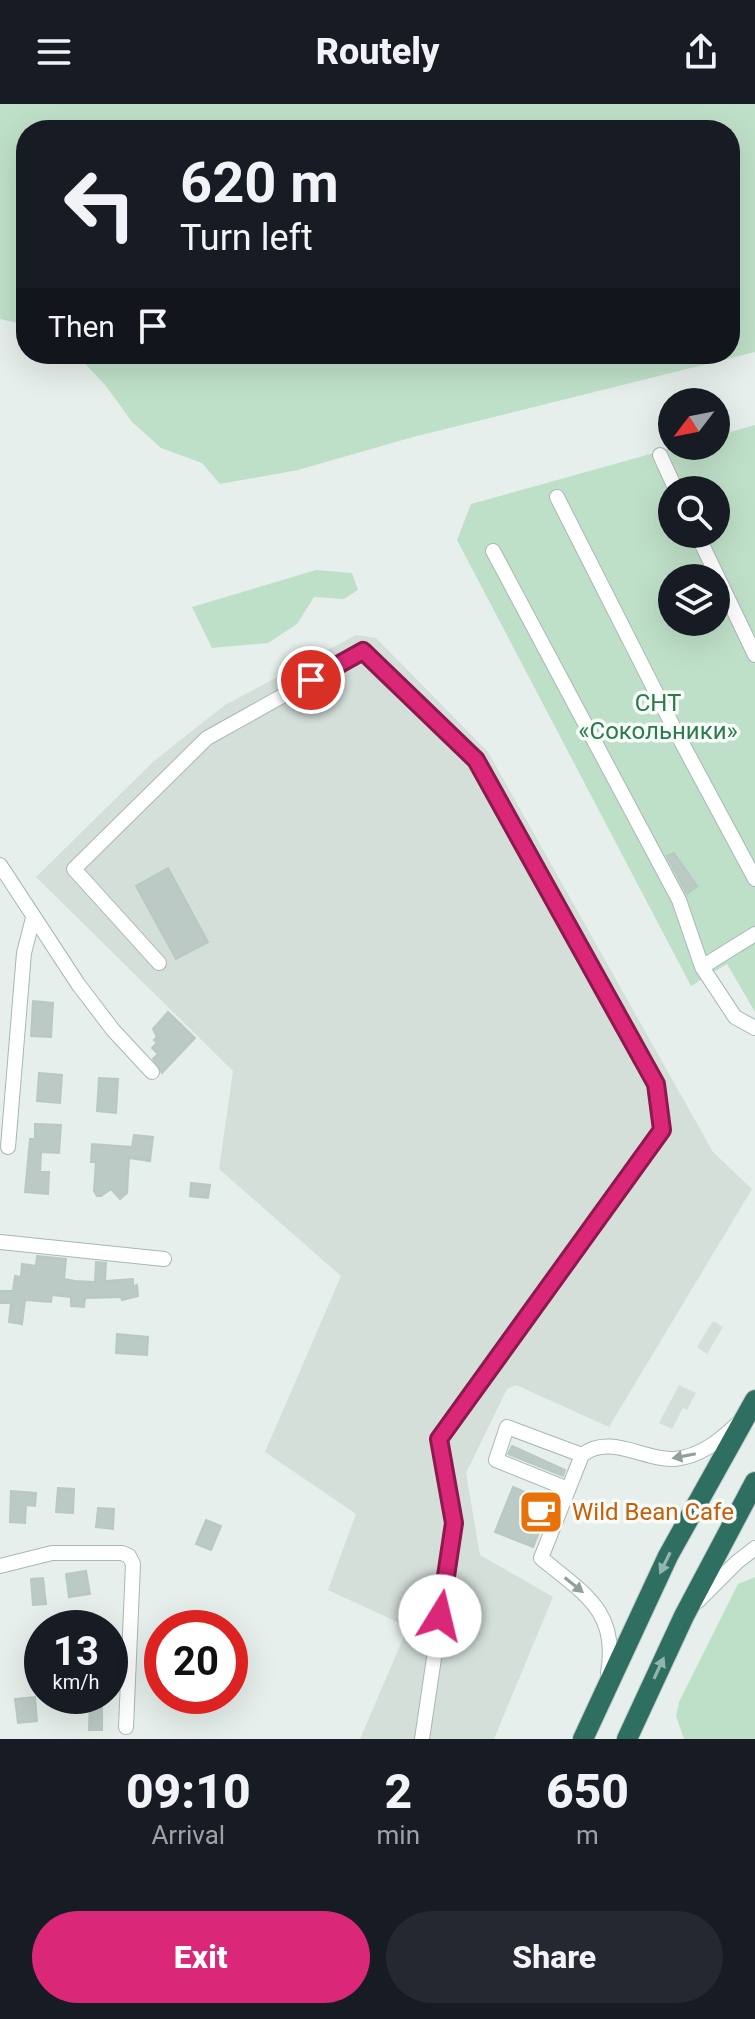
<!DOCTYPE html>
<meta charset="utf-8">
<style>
body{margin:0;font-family:Roboto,sans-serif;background:#242831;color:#f1f3f6;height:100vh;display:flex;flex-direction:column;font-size:30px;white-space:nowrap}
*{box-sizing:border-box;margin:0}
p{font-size:26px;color:#9ea1a6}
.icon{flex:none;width:44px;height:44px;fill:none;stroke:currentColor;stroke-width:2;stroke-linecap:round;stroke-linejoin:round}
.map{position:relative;height:1635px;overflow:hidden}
.side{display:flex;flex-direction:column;background:#171b24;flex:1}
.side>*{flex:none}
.guide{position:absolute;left:16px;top:16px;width:724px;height:244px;border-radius:32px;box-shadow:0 8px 32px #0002;background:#171b24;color:#f1f3f6;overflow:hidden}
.needle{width:52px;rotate:238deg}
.fabs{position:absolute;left:658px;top:284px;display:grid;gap:16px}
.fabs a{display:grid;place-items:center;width:72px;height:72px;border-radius:50%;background:#171b24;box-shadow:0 8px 32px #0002;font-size:40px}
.speed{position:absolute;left:24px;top:1506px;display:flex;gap:16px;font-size:40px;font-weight:700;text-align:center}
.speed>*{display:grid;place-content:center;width:104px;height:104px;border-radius:50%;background:#171b24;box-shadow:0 8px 32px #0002;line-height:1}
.speed small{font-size:20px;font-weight:400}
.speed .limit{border:12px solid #d22;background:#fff;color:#111}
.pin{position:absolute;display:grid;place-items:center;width:68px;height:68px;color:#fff;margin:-34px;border:4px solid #fff;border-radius:50%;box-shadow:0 2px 8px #0007}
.me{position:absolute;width:88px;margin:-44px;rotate:9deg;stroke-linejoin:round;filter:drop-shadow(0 0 6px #0008)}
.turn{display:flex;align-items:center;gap:28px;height:168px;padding:0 32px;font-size:36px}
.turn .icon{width:104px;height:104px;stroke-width:2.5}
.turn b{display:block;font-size:56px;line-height:68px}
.then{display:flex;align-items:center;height:76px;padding:0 32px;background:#0003;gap:16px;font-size:30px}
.eta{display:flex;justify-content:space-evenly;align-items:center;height:136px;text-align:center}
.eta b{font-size:48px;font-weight:800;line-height:56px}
.primary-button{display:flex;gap:16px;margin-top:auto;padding:16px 32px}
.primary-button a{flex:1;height:92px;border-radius:48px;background:#db2777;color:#fff;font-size:32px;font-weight:800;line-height:92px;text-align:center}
.primary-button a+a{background:#242831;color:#f1f3f6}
header{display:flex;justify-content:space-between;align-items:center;height:104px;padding:0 32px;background:#171b24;font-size:36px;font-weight:800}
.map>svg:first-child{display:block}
.built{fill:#d4dfda}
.green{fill:#bfe0c8;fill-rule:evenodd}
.building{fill:#bbcac4;stroke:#b8c9c2;stroke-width:2}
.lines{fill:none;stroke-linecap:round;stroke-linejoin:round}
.minor-casing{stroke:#a8b8b2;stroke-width:16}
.highway-casing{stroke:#c2cac8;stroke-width:22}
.minor{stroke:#fff;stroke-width:14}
.highway{stroke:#2f6f62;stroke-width:20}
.oneway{fill:#92a09c}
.oneway2{fill:#93b5ae}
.route-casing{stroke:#8e194d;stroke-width:20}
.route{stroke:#db2777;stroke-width:14}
.labels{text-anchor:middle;stroke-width:7;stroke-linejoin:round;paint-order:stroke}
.park-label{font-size:24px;fill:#2d7a4b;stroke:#f7fbf9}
.food-label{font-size:24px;fill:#c56008;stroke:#f7fbf9;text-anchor:start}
</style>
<header><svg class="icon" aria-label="menu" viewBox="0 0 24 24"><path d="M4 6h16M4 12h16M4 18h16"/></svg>Routely<svg class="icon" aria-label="share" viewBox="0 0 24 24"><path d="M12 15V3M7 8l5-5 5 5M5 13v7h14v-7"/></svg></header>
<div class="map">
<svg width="755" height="1635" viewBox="0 0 755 1635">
<rect width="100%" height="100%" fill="#e6efeb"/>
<path class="built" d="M 356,531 L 376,534 L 488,648 L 713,1048 L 752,1085 L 609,1323 L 516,1281 L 507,1285 L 466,1369 L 480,1451 L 553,1493 L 494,1635 L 360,1635 L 408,1523 L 328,1486 L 356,1410 L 265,1348 L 341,1172 L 219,1065 L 233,967 L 36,773 L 154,657 L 225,601 Z
M 713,1217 L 723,1223 L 707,1250 L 697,1243 Z
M 679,1281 L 696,1289 L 687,1306 L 683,1304 L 672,1325 L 659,1319 Z"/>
<path class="green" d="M 0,0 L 755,0 L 755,248 L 413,333 L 298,366 L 220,380 L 202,359 L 161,344 L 132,318 L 106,282 L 76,250 L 730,250 L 730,26 L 26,26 L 26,221 L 0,215 Z
M 755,321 L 755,908 L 727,860 L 691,882 L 457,436 L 471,400 L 679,342 L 716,342 L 716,332 ZM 672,386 L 716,386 L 716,430 L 672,430 ZM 672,474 L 716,474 L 716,518 L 672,518 Z
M 316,466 L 352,469 L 358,486 L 344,495 L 314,493 L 297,520 L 268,539 L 212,544 L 192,503 Z
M 755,1473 L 755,1635 L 684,1635 L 676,1612 L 679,1598 L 738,1480 Z"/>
<path class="building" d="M 674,749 L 697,782 L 687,790 L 667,752 Z
M 168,764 L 208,838 L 176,855 L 136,782 Z
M 33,897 L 53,899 L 51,933 L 31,932 Z
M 168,908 L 195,934 L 162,969 L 153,955 L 158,950 L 152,944 L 157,939 L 154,936 L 157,933 L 153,925 Z
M 39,969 L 62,971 L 60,999 L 37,997 Z
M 99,974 L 118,975 L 116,1009 L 97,1007 Z
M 35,1020 L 61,1021 L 59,1049 L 41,1048 L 40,1068 L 49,1068 L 48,1090 L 25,1088 L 30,1035 L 35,1035 Z
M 134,1031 L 153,1033 L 150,1057 L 129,1054 L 127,1089 L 120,1095 L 111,1085 L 101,1092 L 97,1092 L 94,1087 L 96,1058 L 91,1058 L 92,1040 L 132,1043 Z
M 191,1079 L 210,1081 L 208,1094 L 190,1092 Z
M 37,1152 L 66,1155 L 64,1175 L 75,1177 L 95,1178 L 96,1158 L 106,1159 L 105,1177 L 133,1175 L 133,1182 L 137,1181 L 138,1192 L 122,1196 L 121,1193 L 85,1194 L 84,1203 L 71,1202 L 71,1193 L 52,1191 L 51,1198 L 25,1196 L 22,1220 L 9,1218 L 11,1199 L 0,1199 L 0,1187 L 13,1187 L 15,1172 L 21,1173 L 22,1160 L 36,1162 Z
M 117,1230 L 148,1233 L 147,1251 L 116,1249 Z
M 512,1342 L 565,1366 L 563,1372 L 508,1350 Z
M 513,1383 L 551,1399 L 533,1443 L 495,1428 Z
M 58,1384 L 74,1385 L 73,1409 L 56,1408 Z
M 11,1387 L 36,1389 L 35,1402 L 26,1401 L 25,1419 L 10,1418 Z
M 98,1404 L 114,1405 L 113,1425 L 96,1423 Z
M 206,1416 L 221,1422 L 211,1446 L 196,1440 Z
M 86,1467 L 90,1490 L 69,1493 L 66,1470 Z
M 43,1474 L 46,1500 L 33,1501 L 31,1475 Z
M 90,1592 L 102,1592 L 102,1626 L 89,1626 Z
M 35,1593 L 37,1617 L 18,1619 L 15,1595 Z"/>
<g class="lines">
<g class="minor-casing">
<path id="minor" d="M 660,351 L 676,386
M 557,393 L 675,626 L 755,775
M 697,430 L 755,551
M 493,447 L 679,796 L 702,863 L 735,913 L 755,924
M 0,761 L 78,880 L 113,926 L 152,968
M 159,859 L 74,765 L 207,634 L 363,547 L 476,656 L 656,980 L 662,1026 L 439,1335 L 454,1419 L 422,1635
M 702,863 L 755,830
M 8,1043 L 24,849 L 33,814
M 0,1138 L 164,1155
M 568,1385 L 496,1356 L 507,1323 L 582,1351
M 0,1462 L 52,1449 L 122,1449 L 129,1452 L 133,1460 L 126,1623
M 698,1497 L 737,1458 L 755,1444
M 608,1569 C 619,1507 583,1489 541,1454 L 582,1351 C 610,1329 645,1357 675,1355 C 700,1352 718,1338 736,1321"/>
</g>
<g class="highway-casing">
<path id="highway" d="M 583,1635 L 668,1452 L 755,1296
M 627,1635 L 684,1512 L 755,1378"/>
</g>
<use href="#minor" class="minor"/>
<use href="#highway" class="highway"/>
</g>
<defs><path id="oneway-solid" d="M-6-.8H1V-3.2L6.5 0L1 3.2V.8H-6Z" transform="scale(2)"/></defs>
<g class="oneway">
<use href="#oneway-solid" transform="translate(684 1352) rotate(169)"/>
<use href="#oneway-solid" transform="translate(574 1481) rotate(39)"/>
</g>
<g class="oneway2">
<use href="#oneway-solid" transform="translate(665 1459) rotate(116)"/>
<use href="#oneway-solid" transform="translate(659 1564) rotate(-65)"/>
</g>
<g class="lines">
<g class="route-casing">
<path id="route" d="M 311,576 L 363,547 L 476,656 L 656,980 L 662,1026 L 439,1335 L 454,1419 L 440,1512"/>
</g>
<use href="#route" class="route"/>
</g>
<defs>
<g id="cafe-square" transform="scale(2.3)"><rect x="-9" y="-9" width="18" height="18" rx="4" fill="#e8710a" stroke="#f7fbf9"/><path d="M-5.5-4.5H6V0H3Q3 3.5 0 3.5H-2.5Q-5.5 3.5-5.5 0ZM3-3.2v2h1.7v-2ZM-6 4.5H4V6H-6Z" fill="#fff"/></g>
</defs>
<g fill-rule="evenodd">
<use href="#cafe-square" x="541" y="1408"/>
</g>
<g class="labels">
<g class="park-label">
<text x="658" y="607">СНТ<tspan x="658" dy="28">«Сокольники»</tspan></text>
</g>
<g class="food-label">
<text x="572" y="1416">Wild Bean Cafe</text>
</g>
</g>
</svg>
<div class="fabs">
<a><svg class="needle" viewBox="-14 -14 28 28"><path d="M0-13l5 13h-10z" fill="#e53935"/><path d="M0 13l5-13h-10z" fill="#9ea1a6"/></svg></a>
<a><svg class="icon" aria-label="search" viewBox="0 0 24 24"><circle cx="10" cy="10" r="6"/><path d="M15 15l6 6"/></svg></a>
<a><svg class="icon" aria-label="layers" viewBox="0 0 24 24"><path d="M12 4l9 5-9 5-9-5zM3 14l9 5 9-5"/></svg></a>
</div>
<div class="speed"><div>13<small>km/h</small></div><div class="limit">20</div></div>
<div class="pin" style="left:311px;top:576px;background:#d93025"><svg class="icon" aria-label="arrive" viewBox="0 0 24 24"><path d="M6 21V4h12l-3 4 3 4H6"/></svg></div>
<svg class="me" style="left:440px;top:1512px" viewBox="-20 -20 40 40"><circle r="19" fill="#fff"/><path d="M0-13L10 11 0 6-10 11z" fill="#db2777"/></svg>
<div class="guide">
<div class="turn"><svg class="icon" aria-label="left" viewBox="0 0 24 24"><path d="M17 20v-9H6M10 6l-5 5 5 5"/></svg><div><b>620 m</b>Turn left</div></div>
<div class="then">Then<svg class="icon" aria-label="arrive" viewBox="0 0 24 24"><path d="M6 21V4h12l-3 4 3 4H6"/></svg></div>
</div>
</div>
<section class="side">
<div class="eta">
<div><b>09:10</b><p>Arrival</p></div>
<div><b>2</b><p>min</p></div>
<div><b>650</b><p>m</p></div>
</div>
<div class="primary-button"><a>Exit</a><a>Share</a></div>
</section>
